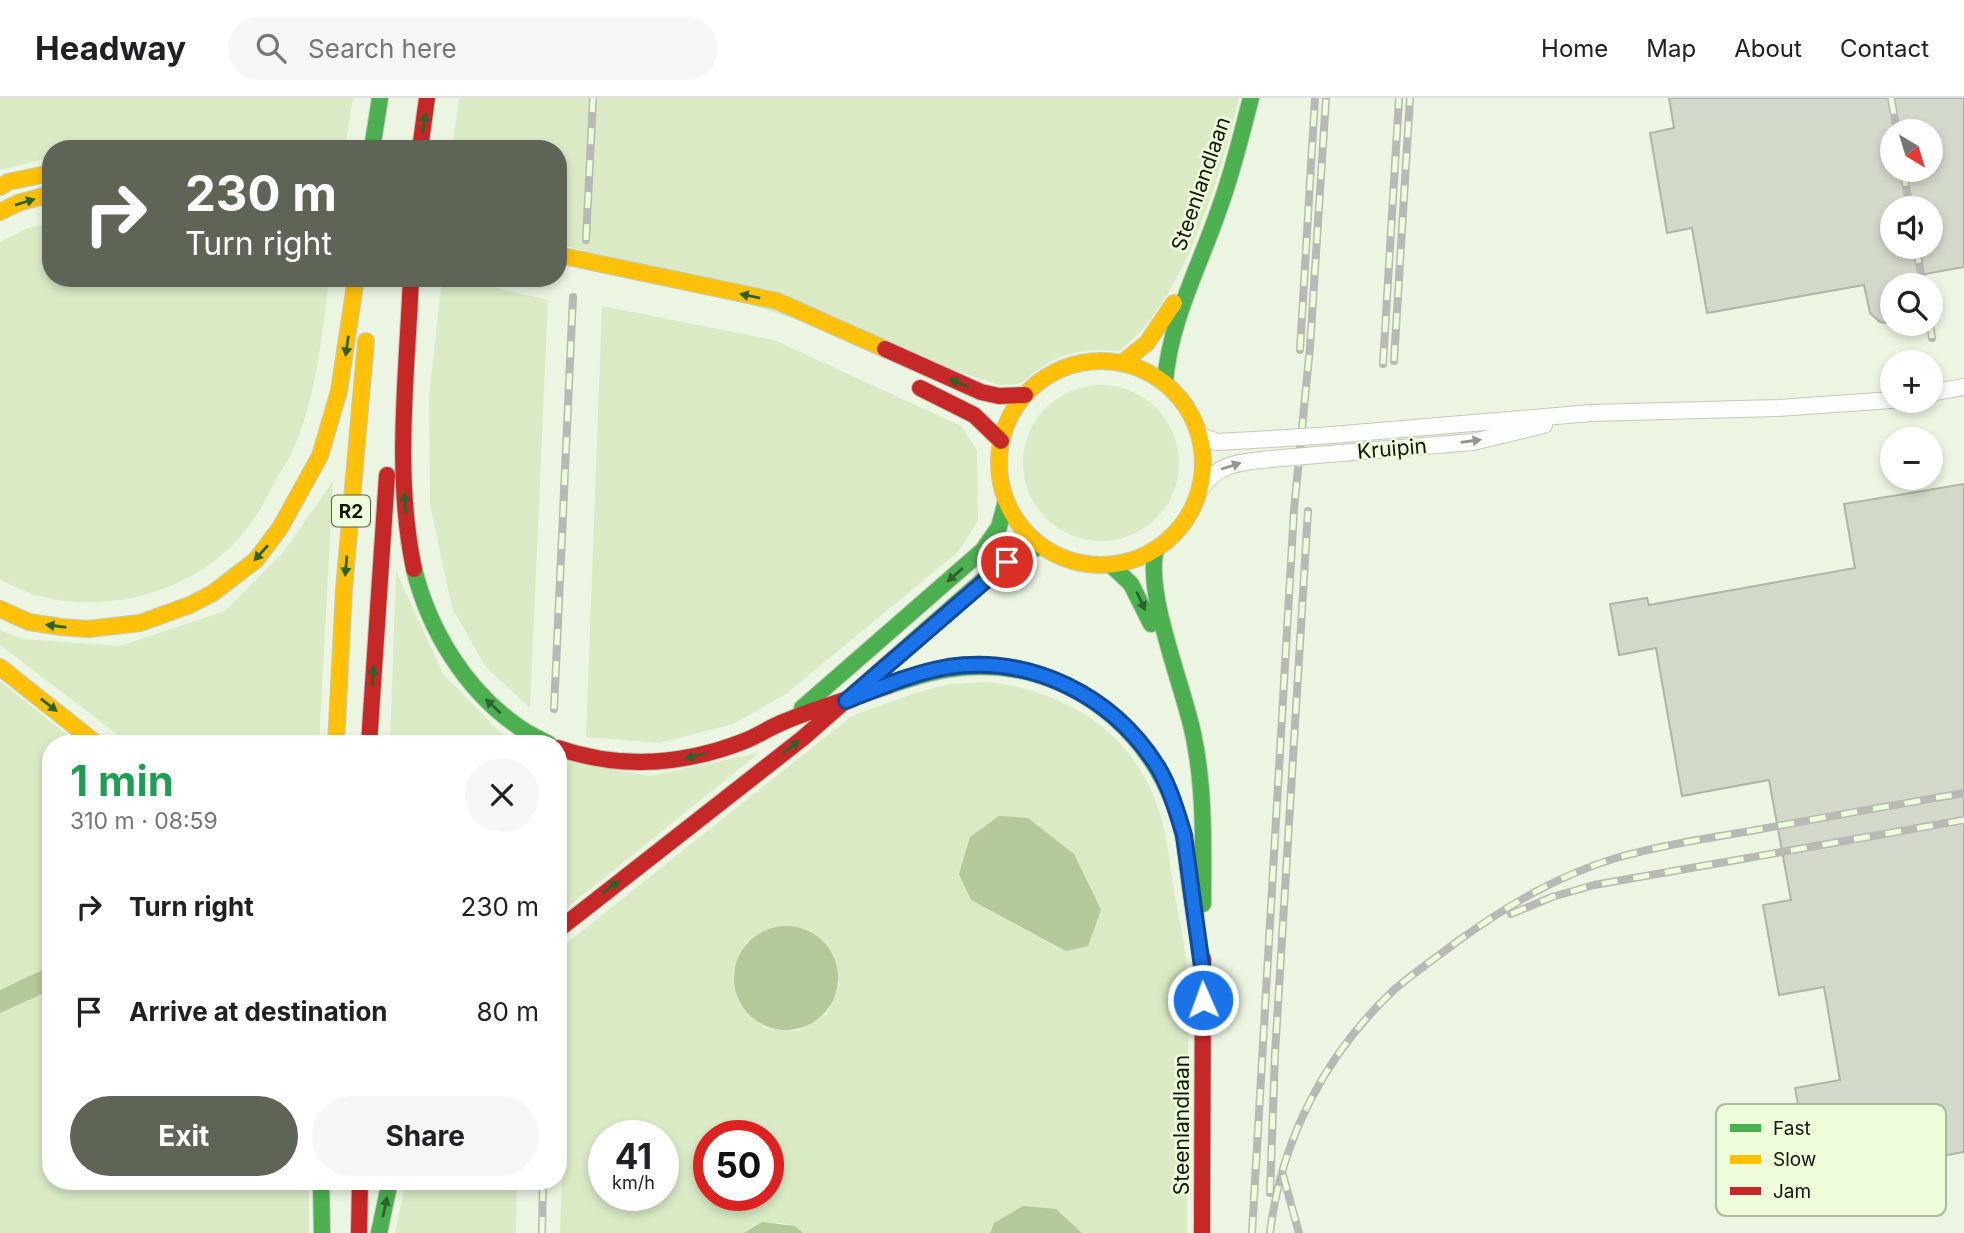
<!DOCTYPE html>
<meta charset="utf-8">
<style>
body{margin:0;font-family:Inter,sans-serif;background:#f6f6f6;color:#202124;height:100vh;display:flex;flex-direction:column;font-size:26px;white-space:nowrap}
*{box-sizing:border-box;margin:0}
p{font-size:23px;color:#757577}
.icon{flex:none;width:38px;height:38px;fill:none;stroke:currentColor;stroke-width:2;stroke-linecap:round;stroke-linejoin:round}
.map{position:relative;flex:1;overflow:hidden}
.details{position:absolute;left:42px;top:637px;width:525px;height:455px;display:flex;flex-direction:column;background:#fff;border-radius:28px;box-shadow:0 4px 10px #0003}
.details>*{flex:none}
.guide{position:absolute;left:42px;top:42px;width:525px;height:147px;border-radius:28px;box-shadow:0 4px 10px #0003;background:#5e6456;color:#fff;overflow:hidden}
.needle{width:46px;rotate:142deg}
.fabs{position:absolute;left:1880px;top:21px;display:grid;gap:14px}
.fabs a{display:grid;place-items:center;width:63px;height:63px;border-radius:50%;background:#fff;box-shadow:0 4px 10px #0003;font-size:35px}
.speed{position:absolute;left:588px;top:1022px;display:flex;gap:14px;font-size:35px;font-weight:700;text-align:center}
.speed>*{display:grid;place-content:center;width:91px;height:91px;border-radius:50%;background:#fff;box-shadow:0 4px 10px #0003;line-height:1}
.speed small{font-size:18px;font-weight:400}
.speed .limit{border:10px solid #d22;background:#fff;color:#111}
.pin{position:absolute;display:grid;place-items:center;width:60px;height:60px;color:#fff;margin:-30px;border:4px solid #fff;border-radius:50%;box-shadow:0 2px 7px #0007}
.me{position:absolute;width:77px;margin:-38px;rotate:358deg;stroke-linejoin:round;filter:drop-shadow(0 0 5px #0008)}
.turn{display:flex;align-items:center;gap:24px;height:147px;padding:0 28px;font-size:32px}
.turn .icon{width:91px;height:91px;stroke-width:2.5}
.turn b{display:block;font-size:49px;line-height:60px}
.round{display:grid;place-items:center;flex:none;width:74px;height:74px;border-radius:37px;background:#f6f6f6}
.head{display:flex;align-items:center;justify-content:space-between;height:119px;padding:0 28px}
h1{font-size:42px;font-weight:700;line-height:52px;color:#1e9e55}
.primary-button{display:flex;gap:14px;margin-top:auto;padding:14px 28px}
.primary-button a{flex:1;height:80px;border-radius:42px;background:#5e6456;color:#fff;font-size:28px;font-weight:700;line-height:80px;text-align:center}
.primary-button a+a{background:#f6f6f6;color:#202124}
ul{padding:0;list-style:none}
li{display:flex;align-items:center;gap:21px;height:105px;padding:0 28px}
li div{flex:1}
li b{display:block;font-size:26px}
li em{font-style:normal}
header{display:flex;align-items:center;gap:42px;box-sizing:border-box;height:98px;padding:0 35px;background:#fff;border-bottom:2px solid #e0e0e0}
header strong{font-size:33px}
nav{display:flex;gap:38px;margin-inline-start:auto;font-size:24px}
.search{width:490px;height:63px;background:#f6f6f6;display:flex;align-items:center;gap:18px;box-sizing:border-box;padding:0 24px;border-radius:38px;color:#757577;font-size:26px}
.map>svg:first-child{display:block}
.green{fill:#d9eac5;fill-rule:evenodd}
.water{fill:#b4c89a}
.building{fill:#d2d8ca;stroke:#aeb5a6;stroke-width:2;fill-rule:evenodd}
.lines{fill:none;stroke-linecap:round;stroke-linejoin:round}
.street-casing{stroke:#c2c9ba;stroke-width:18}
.fast-casing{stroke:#c2c9ba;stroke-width:18}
.slow-casing{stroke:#c2c9ba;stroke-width:18}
.jam-casing{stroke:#c2c9ba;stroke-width:18}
.street{stroke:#fcfefb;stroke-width:16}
.fast{stroke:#4caf50;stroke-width:16}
.slow{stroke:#ffc107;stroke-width:16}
.jam{stroke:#c62828;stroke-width:16}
.rail-casing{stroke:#b6b9b4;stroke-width:8}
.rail{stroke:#edfdda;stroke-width:5;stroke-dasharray:16;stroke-linecap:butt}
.street-bridge-casing{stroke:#c2c9ba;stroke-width:18;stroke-linecap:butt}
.street-bridge{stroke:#fcfefb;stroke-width:16}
.oneway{fill:#2e622d}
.oneway2{fill:#92968f}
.route-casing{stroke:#114b97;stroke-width:18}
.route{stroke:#1a73e8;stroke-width:12}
.labels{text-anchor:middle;stroke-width:5;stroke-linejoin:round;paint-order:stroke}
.shield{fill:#edfdda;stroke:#535b48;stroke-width:2}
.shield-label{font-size:19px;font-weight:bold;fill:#11160a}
.street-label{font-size:21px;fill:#11160a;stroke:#edfdda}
.key{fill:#edfdda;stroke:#abb89c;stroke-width:2}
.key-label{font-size:19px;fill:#11160a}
</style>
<header>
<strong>Headway</strong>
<div class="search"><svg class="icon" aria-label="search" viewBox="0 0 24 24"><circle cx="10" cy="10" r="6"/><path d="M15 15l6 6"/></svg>Search here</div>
<nav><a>Home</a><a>Map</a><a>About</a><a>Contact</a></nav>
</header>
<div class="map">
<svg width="1964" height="1135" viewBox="0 0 1964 1135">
<rect width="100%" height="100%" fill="#ecf5e2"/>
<path class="green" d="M 0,0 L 353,0 L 345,51 L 51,51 L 51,59 L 0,72 Z
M 459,0 L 1239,0 C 1221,75 1184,206 1119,253 C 1097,251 1074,252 1054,262 C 1042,267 1033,277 1022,284 C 1017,287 1007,286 1000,287 L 558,145 L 558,51 L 452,51 Z
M 51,124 L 51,180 L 329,180 C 322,237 317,294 295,348 C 291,359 283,370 277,380 C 266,401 256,421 240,439 C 192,494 109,516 39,498 C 26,495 13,487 0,482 L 0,144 L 28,130 Z
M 442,180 L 456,180 L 548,202 L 530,610 L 486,569 L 452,510 L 430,406 L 429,299 Z
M 602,208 L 774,242 L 961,328 L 977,352 L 978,423 L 959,453 L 786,596 L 733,626 L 659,645 L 586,639 Z
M1023 365a78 78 0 1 1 156 0a78 78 0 1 1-156 0Z
M 333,383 L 319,646 L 130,646 L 0,547 L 0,532 L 23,541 L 120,548 L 225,513 L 282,456 Z
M 396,473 L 443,576 L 501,635 L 525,646 L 390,646 Z
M 0,583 L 79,646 L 51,646 L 51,868 L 0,892 Z
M 989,584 C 1053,592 1113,621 1145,680 C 1165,718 1167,746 1173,787 C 1178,816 1185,846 1188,876 C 1190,903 1188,932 1188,960 C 1188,1018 1187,1077 1187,1135 L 1082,1135 L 1056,1111 L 994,1125 L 990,1135 L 803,1135 C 785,1119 763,1124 744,1135 L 560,1135 L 567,932 L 558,931 L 558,852 L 852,618 L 915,595 L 950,586 ZM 959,776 L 1066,853 L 971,802 ZM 775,828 L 840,886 L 827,916 L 798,933 L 765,930 L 740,907 L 733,875 L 746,844 ZM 604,1038 L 663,1038 L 663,1097 L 604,1097 ZM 709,1038 L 768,1038 L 768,1097 L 709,1097 Z
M 759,655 L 558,817 L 558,661 L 649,678 Z
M 51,892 L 51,1083 L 309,1083 L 309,1135 L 0,1135 L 0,915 Z
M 406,1083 L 517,1083 L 516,1135 L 395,1135 Z"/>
<path class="water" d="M 999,718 L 1028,720 L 1074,756 L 1101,812 L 1088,848 L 1066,853 L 971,802 L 959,776 L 970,739 Z
M734 880a52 52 0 1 1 104 0a52 52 0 1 1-104 0Z
M 51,868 L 51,892 L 0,915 L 0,892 Z
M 1023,1108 L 1056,1111 L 1082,1135 L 990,1135 L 994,1125 Z
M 762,1124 L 795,1128 L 803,1135 L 744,1135 Z"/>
<path class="building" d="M 1669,0 L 1964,0 L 1964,169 L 1903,180 L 1904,187 L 1892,187 L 1892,226 L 1880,224 L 1870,215 L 1864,187 L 1707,215 L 1692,130 L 1667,135 L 1650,35 L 1674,30 ZM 1892,33 L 1930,33 L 1930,72 L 1892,72 ZM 1892,110 L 1930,110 L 1930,149 L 1892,149 Z
M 1964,386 L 1964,1054 L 1812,1081 L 1795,990 L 1840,982 L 1824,889 L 1779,897 L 1763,807 L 1791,802 L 1769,682 L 1682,698 L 1656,550 L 1619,557 L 1610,506 L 1647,500 L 1649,507 L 1855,470 L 1844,406 Z"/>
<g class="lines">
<g class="street-casing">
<path id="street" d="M 1930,295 L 1964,289
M 1200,337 L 1217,344 L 1271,341
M 1332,337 L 1591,315 L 1778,310 L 1892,302
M 1329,356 L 1473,344 L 1544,327
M 1200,392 C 1217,365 1241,364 1270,361"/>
</g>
<g class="fast-casing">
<path id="fast" d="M 372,51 L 380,0
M 1165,284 C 1170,223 1198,172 1218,114 C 1232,77 1241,38 1251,0
M 1156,452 C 1144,495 1185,592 1194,640 C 1205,695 1203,750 1203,806
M 1111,467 L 1131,486 L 1151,526
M 414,471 C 429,532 465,591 516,627 C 526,635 538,640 549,646
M 893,561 L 991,475 L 1007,463 L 1041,448
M 888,588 C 914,579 942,570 970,569 C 1063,564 1143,623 1175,709 C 1184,733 1186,756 1189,781 C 1193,813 1199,845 1204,876
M 802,610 L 983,452 L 999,429 L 1006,403
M 321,1083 L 322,1135
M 379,1135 L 390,1083"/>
</g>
<g class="slow-casing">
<path id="slow" d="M 0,89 L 8,84 L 51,75
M 0,114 L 18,105 L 51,96
M 558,157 L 777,203 L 885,251
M999 365a102 102 0 1 1 204 0a102 102 0 1 1-204 0Z
M 1122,265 L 1147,245 L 1174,205
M 0,511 L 29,524 L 61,529 L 88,531 L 140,525 L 190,507 L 213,495 L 256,462 L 280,430 L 320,358 L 339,293 L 356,180
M 0,569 L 97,646
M 336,646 L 344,491 L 366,243"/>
</g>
<g class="jam-casing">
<path id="jam" d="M 420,51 L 427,0
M 411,180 C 407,276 394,376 414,471
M 885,251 L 981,294 L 999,298 L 1025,297
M 920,290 L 974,317 L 1001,343
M 369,646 L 387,377
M 558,650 C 622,672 685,667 747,642 C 759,637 769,630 781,625 C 815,610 852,600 888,588
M 558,832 L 803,640 L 893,561
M 359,1135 L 360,1083
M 1202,1135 L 1203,861"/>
</g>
<use href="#street" class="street"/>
<use href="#fast" class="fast"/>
<use href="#slow" class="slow"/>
<use href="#jam" class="jam"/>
<g class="rail-casing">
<path id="rail" d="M 1891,0 L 1897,33
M 1903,72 L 1910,110
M 586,142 L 593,0
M 1916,149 L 1923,187
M 1930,226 L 1932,240
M 1300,252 L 1315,0
M 1394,263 L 1410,0
M 1383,266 L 1399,0
M 554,611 L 573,199
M 1511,816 L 1552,799 L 1594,787 L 1964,722
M 1283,1077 L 1299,1135
M 1270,1095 L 1275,956 L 1308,413
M 542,1135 L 543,1083
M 1252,1135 L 1294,412 L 1310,249 L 1326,0
M 1270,1135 C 1281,1041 1326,955 1395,891 C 1415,874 1437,859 1458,843 C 1508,807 1557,778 1616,760 C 1662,747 1709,740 1756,732 C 1825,719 1895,707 1964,695"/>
</g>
<use href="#rail" class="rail"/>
<g class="street-bridge-casing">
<path id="street-bridge" d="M 1271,341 L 1332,337
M 1270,361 L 1329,356"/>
</g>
<use href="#street-bridge" class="street-bridge"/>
</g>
<defs><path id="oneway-solid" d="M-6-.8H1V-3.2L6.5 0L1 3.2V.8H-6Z" transform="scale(1.75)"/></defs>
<g class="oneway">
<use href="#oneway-solid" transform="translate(424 25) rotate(-82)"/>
<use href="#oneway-solid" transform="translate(25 104) rotate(-17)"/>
<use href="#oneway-solid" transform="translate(750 198) rotate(-168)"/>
<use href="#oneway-solid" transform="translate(347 248) rotate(98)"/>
<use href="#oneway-solid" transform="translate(959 285) rotate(-158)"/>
<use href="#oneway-solid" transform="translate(405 405) rotate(-93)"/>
<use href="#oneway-solid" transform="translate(261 455) rotate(132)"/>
<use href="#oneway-solid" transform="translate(346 468) rotate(95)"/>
<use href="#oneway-solid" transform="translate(955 477) rotate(139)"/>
<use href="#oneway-solid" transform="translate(1141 503) rotate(65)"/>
<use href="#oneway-solid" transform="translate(56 528) rotate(-172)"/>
<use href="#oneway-solid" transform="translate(373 578) rotate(-86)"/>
<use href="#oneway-solid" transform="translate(49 607) rotate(38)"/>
<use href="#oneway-solid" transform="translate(493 608) rotate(-137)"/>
<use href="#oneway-solid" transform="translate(791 649) rotate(-38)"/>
<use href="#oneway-solid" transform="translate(695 658) rotate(165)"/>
<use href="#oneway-solid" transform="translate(611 789) rotate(-38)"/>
<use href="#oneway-solid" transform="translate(385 1109) rotate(-78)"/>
</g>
<g class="oneway2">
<use href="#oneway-solid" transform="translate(1471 343) rotate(-8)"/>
<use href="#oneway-solid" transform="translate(1231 368) rotate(-18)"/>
</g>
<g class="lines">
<g class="route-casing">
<path id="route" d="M 1007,464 L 846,603 C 879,590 913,575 948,569 C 1031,557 1112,597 1157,668 C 1170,689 1177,714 1184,737 L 1203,876 L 1203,902"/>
</g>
<use href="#route" class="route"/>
</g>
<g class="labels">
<rect class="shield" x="332" y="397.5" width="38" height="31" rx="5"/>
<g class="shield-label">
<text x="351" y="420">R2</text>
</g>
<g class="street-label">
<text transform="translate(1201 86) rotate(-71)" y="7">Steenlandlaan</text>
<text transform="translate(1392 351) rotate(-5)" y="7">Kruipin</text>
<text transform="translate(1182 1027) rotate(-90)" y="7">Steenlandlaan</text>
</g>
</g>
<rect x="1716" y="1006" width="230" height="112" rx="10" class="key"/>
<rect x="1730" y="1026" width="31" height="8" fill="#4caf50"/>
<rect x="1730" y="1057" width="31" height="9" fill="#ffc107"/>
<rect x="1730" y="1089" width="31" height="8" fill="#c62828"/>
<g class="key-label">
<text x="1773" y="1037">Fast</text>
<text x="1773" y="1068">Slow</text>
<text x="1773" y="1100">Jam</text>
</g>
</svg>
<div class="fabs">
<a><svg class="needle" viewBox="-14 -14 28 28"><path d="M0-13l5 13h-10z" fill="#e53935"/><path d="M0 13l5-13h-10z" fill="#757577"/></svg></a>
<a><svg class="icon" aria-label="sound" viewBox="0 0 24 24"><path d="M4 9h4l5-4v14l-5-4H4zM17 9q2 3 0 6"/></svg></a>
<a><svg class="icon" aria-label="search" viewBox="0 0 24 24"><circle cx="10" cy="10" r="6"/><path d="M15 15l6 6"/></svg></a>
<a>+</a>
<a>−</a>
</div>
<div class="speed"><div>41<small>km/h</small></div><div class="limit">50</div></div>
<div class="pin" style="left:1007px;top:464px;background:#d93025"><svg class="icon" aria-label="arrive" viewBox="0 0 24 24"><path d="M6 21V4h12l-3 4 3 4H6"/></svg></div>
<svg class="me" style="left:1203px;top:902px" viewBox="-20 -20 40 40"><circle r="17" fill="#1a73e8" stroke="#fff" stroke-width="3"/><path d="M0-11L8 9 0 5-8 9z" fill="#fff"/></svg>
<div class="guide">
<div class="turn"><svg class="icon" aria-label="right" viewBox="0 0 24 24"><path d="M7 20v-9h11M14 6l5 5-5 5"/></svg><div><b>230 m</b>Turn right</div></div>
</div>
<section class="details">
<div class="head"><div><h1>1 min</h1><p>310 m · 08:59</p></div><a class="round"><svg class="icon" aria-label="close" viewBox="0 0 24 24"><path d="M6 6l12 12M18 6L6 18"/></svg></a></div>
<ul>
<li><svg class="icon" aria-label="right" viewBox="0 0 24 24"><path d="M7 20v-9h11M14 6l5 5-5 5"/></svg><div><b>Turn right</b></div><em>230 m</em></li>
<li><svg class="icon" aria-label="arrive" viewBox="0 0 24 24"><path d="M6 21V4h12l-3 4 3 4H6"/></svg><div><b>Arrive at destination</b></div><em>80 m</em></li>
</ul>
<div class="primary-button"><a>Exit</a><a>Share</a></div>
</section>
</div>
